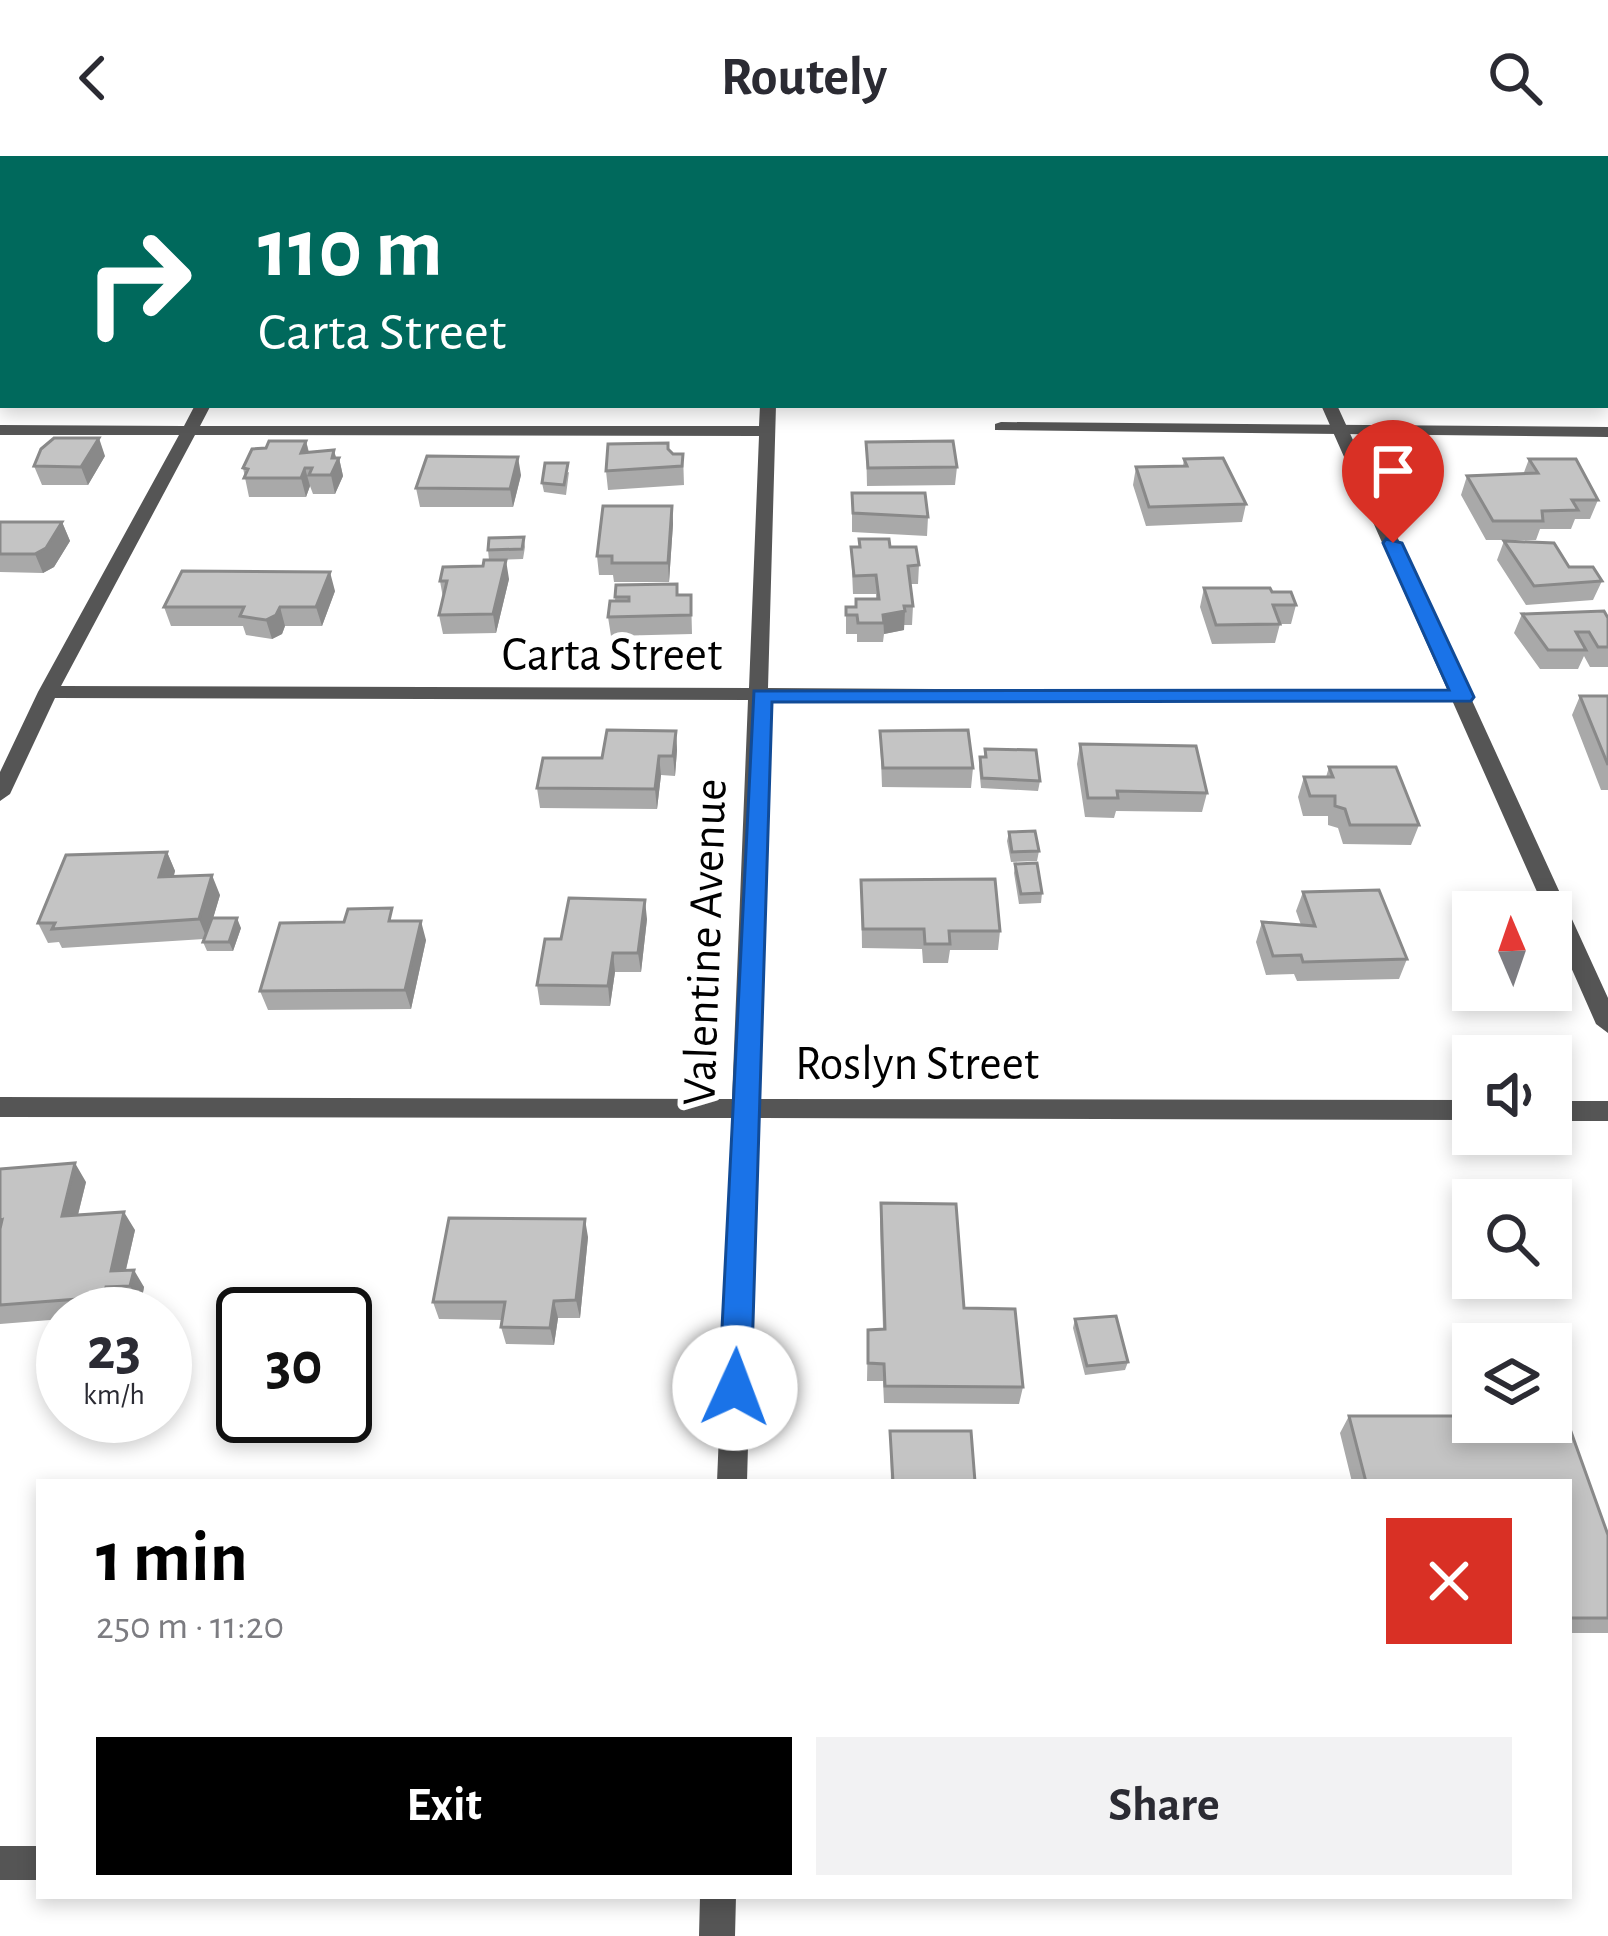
<!DOCTYPE html>
<meta charset="utf-8">
<style>
body{margin:0;font-family:"Alegreya Sans",sans-serif;background:#f2f2f3;color:#2b2b33;height:100vh;display:flex;flex-direction:column;font-size:45px;white-space:nowrap}
*{box-sizing:border-box;margin:0}
p{font-size:39px;color:#7c7c81}
.icon{flex:none;width:66px;height:66px;fill:none;stroke:currentColor;stroke-width:2;stroke-linecap:round;stroke-linejoin:round}
.map{position:relative;flex:1;overflow:hidden}
.side{position:absolute;left:36px;top:1323px;width:1536px;height:420px;display:flex;flex-direction:column;background:#fff;border-radius:0px;box-shadow:0 6px 18px #0003}
.side>*{flex:none}
.hud{position:absolute;left:0px;top:0px;width:1608px;height:252px;box-shadow:0 6px 18px #0003;background:#00695c;color:#fff;overflow:hidden}
.needle{width:78px;rotate:358deg}
.tools{position:absolute;left:1452px;top:735px;display:grid;gap:24px}
.tools a{display:grid;place-items:center;width:120px;height:120px;border-radius:0px;background:#fff;box-shadow:0 6px 18px #0003;font-size:60px}
.speed{position:absolute;left:36px;top:1131px;display:flex;gap:24px;font-size:60px;font-weight:700;text-align:center}
.speed>*{display:grid;place-content:center;width:156px;height:156px;border-radius:50%;background:#fff;box-shadow:0 6px 18px #0003;line-height:1}
.speed small{font-size:30px;font-weight:400}
.speed .limit{border:6px solid #111;border-radius:18px;background:#fff;color:#111}
.pin{position:absolute;display:grid;place-items:center;width:102px;height:102px;color:#fff;margin:-123px -51px;border-radius:50% 50% 50% 0;rotate:-45deg;box-shadow:0 0 12px #0007}
.pin .icon{rotate:45deg}
.me{position:absolute;width:132px;margin:-66px;rotate:2deg;stroke-linejoin:round;filter:drop-shadow(0 0 9px #0008)}
.turn{display:flex;align-items:center;gap:42px;height:252px;padding:0 60px;font-size:54px}
.turn .icon{width:156px;height:156px;stroke-width:2.5}
.turn b{display:block;font-size:84px;line-height:102px}
.round{display:grid;place-items:center;flex:none;width:126px;height:126px;border-radius:0px;background:#f2f2f3}
.overview{display:flex;align-items:center;justify-content:space-between;height:204px;padding:0 60px}
h1{font-size:72px;font-weight:600;line-height:90px;color:#000}
.action{display:flex;gap:24px;margin-top:auto;padding:24px 60px}
.action a{flex:1;height:138px;border-radius:0px;background:#000;color:#fff;font-size:48px;font-weight:600;line-height:138px;text-align:center}
.action a+a{background:#f2f2f3;color:#2b2b33}
header{display:flex;justify-content:space-between;align-items:center;height:156px;padding:0 60px;background:#fff;font-size:54px;font-weight:600}
.map>svg:first-child{display:block}
.lines{fill:none;stroke-linecap:round;stroke-linejoin:round}
.minor{fill:#555;fill-rule:evenodd}
.tertiary{fill:#555;fill-rule:evenodd}
.wall{fill:#a9a9a9}
.shaded-wall{fill:#898989}
.building{fill:#c4c4c4;stroke:#898989;stroke-width:3}
.route{fill:#1a73e8;stroke:#114b97;stroke-width:3}
.labels{text-anchor:middle;stroke-width:12;stroke-linejoin:round;paint-order:stroke}
.street-label{font-size:48px;fill:#000;stroke:#fff}
</style>
<header><svg class="icon" aria-label="back" viewBox="0 0 24 24"><path d="M15 5l-7 7 7 7"/></svg>Routely<svg class="icon" aria-label="search" viewBox="0 0 24 24"><circle cx="10" cy="10" r="6"/><path d="M15 15l6 6"/></svg></header>
<div class="map">
<svg width="1608" height="1780" viewBox="0 0 1608 1780">
<rect width="100%" height="100%" fill="#fff"/>
<g class="lines">
<path class="minor" d="M 769,0 L 781,0 L 781,3 L 769,3 Z
M 195,249 L 211,249 L 200,270 L 759,270 L 760,249 L 776,249 L 768,532 L 1470,536 L 1473,540 L 1463,546 L 768,544 L 757,943 L 1473,944 L 1473,964 L 757,962 L 747,1326 L 717,1326 L 732,962 L 0,961 L 0,941 L 732,943 L 748,544 L 55,542 L 10,638 L 0,645 L 0,616 L 38,536 L 179,279 L 0,279 L 0,269 L 184,270 ZM 195,279 L 759,280 L 749,532 L 61,530 Z
M 1001,266 L 1608,271 L 1608,281 L 995,274 L 995,268 Z
M 1551,945 L 1608,945 L 1608,965 L 1551,965 Z
M 0,1690 L 39,1690 L 39,1724 L 0,1724 Z
M 700,1740 L 736,1740 L 735,1780 L 699,1780 Z"/>
<path class="tertiary" d="M 1208,0 L 1220,0 L 1222,3 L 1210,3 Z
M 1321,249 L 1337,249 L 1608,842 L 1608,877 L 1596,868 L 1551,766 L 1551,756 L 1546,756 Z"/>
</g>
<path class="wall" d="M 632,0 L 683,0 L 682,3 L 632,3 Z
M 849,0 L 902,0 L 902,3 L 849,3 Z
M 951,0 L 1006,0 L 1006,3 L 951,3 Z
M 1088,0 L 1167,0 L 1167,3 L 1087,3 Z
M 1605,131 L 1608,131 L 1608,182 L 1605,182 Z
M 306,285 L 309,296 L 334,294 L 336,302 L 339,302 L 343,320 L 335,338 L 313,338 L 310,330 L 306,341 L 249,341 L 243,312 L 266,292 Z
M 866,286 L 957,311 L 955,329 L 867,330 Z
M 669,294 L 673,298 L 683,298 L 684,329 L 608,334 L 606,315 Z
M 105,300 L 88,329 L 42,329 L 34,310 Z
M 1184,303 L 1246,348 L 1242,366 L 1146,370 L 1133,329 L 1136,311 L 1183,310 Z
M 1529,303 L 1598,344 L 1590,363 L 1575,363 L 1571,373 L 1540,373 L 1536,384 L 1486,384 L 1461,339 L 1467,320 L 1523,319 Z
M 569,316 L 566,339 L 544,336 L 542,327 Z
M 521,319 L 513,351 L 420,351 L 416,332 Z
M 852,337 L 928,361 L 927,380 L 852,376 Z
M 672,350 L 673,368 L 669,426 L 614,426 L 613,419 L 599,419 L 597,400 Z
M 0,366 L 62,366 L 70,385 L 54,411 L 43,417 L 0,416 Z
M 524,381 L 525,391 L 523,403 L 489,404 L 488,394 Z
M 1504,385 L 1602,425 L 1593,444 L 1526,449 L 1497,404 Z
M 851,391 L 890,391 L 919,409 L 918,428 L 910,428 L 913,450 L 912,469 L 904,469 L 904,474 L 884,478 L 883,486 L 857,486 L 857,478 L 846,478 L 846,451 L 855,451 L 876,443 L 876,438 L 853,438 Z
M 483,410 L 509,423 L 496,477 L 443,478 L 439,459 L 443,442 L 440,425 Z
M 677,428 L 678,439 L 691,439 L 692,478 L 611,480 L 608,461 L 615,445 L 616,429 Z
M 1204,432 L 1272,436 L 1296,449 L 1291,468 L 1280,468 L 1275,487 L 1212,488 L 1200,451 Z
M 335,435 L 322,470 L 285,470 L 282,478 L 272,483 L 246,479 L 243,470 L 171,470 L 164,451 Z
M 1522,458 L 1608,462 L 1608,511 L 1590,511 L 1584,500 L 1578,513 L 1540,513 L 1514,477 Z
M 1580,540 L 1608,540 L 1608,634 L 1601,634 L 1572,559 Z
M 676,575 L 677,594 L 675,620 L 661,619 L 657,653 L 540,652 L 537,632 L 602,602 Z
M 880,575 L 973,612 L 971,632 L 882,631 Z
M 1080,588 L 1207,637 L 1202,656 L 1116,655 L 1114,662 L 1085,661 L 1077,608 Z
M 985,593 L 1040,625 L 1038,635 L 981,632 L 979,611 L 980,601 L 984,601 Z
M 1329,611 L 1419,669 L 1411,689 L 1343,688 L 1338,672 L 1328,669 L 1328,660 L 1303,660 L 1298,641 L 1304,621 L 1326,621 Z
M 1009,676 L 1039,695 L 1037,705 L 1011,706 L 1007,685 Z
M 167,696 L 175,715 L 174,720 L 220,739 L 213,762 L 241,772 L 233,795 L 207,795 L 203,786 L 204,783 L 62,792 L 59,786 L 48,787 L 38,767 Z
M 1015,708 L 1042,737 L 1041,747 L 1019,748 L 1014,717 Z
M 861,724 L 1000,775 L 998,794 L 950,794 L 948,807 L 923,807 L 922,793 L 862,792 Z
M 1303,736 L 1407,803 L 1399,823 L 1297,825 L 1294,818 L 1266,819 L 1256,786 L 1262,766 L 1301,769 L 1296,755 Z
M 647,763 L 641,816 L 615,816 L 610,850 L 540,849 L 537,829 L 561,783 Z
M 396,765 L 426,784 L 411,853 L 268,854 L 260,835 Z
M 0,1013 L 86,1026 L 78,1059 L 135,1074 L 126,1114 L 144,1131 L 141,1147 L 117,1149 L 115,1158 L 63,1158 L 63,1163 L 0,1168 Z
M 881,1047 L 1023,1231 L 1019,1248 L 884,1247 L 883,1225 L 867,1225 L 868,1174 L 883,1173 L 880,1066 Z
M 588,1081 L 580,1162 L 558,1162 L 554,1189 L 506,1188 L 501,1171 L 502,1164 L 439,1163 L 433,1146 Z
M 1075,1163 L 1128,1206 L 1125,1214 L 1085,1219 L 1073,1172 Z
M 1551,1259 L 1565,1259 L 1608,1379 L 1608,1477 L 1569,1477 L 1569,1326 L 1352,1326 L 1340,1277 L 1349,1260 L 1473,1260 L 1473,1266 L 1551,1266 Z
M 890,1275 L 975,1326 L 891,1326 Z"/>
<path class="shaded-wall" d="M 1280,0 L 1338,0 L 1337,3 L 1280,3 Z
M 99,282 L 105,300 L 88,329 L 81,311 Z
M 306,285 L 310,303 L 305,312 L 310,330 L 306,341 L 301,322 L 301,297 Z
M 334,294 L 337,306 L 339,302 L 343,320 L 335,338 L 331,319 Z
M 518,301 L 521,319 L 513,351 L 510,333 Z
M 672,350 L 673,368 L 669,426 L 668,407 Z
M 62,366 L 70,385 L 54,411 L 43,417 L 35,398 Z
M 506,404 L 509,423 L 496,477 L 493,458 Z
M 330,416 L 335,435 L 322,470 L 316,451 Z
M 280,451 L 285,470 L 282,478 L 272,483 L 266,464 Z
M 905,455 L 904,474 L 884,478 L 883,459 Z
M 676,575 L 677,594 L 675,620 L 673,600 Z
M 659,600 L 661,619 L 657,653 L 655,633 Z
M 167,696 L 175,715 L 167,740 L 159,721 Z
M 212,719 L 220,739 L 207,783 L 199,763 Z
M 645,744 L 647,763 L 641,816 L 638,797 Z
M 237,762 L 241,772 L 233,795 L 229,786 Z
M 421,765 L 426,784 L 411,853 L 405,834 Z
M 613,797 L 615,816 L 610,850 L 608,830 Z
M 75,1007 L 86,1026 L 73,1078 L 62,1060 Z
M 124,1056 L 135,1074 L 122,1130 L 111,1115 Z
M 585,1063 L 588,1081 L 580,1162 L 576,1144 Z
M 134,1114 L 144,1131 L 141,1147 L 130,1130 Z
M 106,1131 L 117,1149 L 114,1158 L 104,1141 Z
M 554,1145 L 558,1162 L 554,1189 L 550,1172 Z"/>
<path class="building" d="M 408,0 L 437,0 L 436,3 L 407,3 Z
M 955,0 L 984,0 L 985,2 L 956,3 Z
M 1605,131 L 1608,131 L 1608,164 L 1605,164 Z
M 54,282 L 99,282 L 81,311 L 34,310 L 41,293 Z
M 269,285 L 306,285 L 301,297 L 334,294 L 332,302 L 339,302 L 331,319 L 309,319 L 312,312 L 305,312 L 301,322 L 244,322 L 248,313 L 243,312 L 252,293 L 266,292 Z
M 953,285 L 957,311 L 868,312 L 866,286 Z
M 668,287 L 668,293 L 673,298 L 683,298 L 682,310 L 606,315 L 608,288 Z
M 427,300 L 518,301 L 510,333 L 416,332 Z
M 1223,302 L 1246,348 L 1149,351 L 1136,311 L 1187,310 L 1184,303 Z
M 1529,303 L 1576,303 L 1598,344 L 1572,344 L 1578,354 L 1542,355 L 1543,365 L 1493,365 L 1467,320 L 1538,317 Z
M 545,307 L 568,307 L 564,329 L 542,327 Z
M 852,337 L 925,337 L 928,361 L 853,357 Z
M 603,350 L 672,350 L 668,407 L 612,407 L 612,400 L 597,400 Z
M 0,366 L 62,366 L 46,392 L 35,398 L 0,398 Z
M 524,381 L 522,393 L 488,394 L 489,382 Z
M 859,383 L 889,383 L 890,391 L 916,391 L 919,409 L 908,410 L 913,450 L 904,450 L 905,455 L 883,459 L 884,467 L 858,467 L 857,459 L 846,459 L 846,451 L 856,451 L 856,443 L 879,443 L 876,419 L 854,420 L 851,391 L 860,391 Z
M 1504,385 L 1554,387 L 1569,411 L 1593,411 L 1602,425 L 1534,430 Z
M 484,404 L 506,404 L 493,458 L 439,459 L 447,425 L 440,425 L 443,411 L 483,410 Z
M 182,415 L 330,416 L 316,451 L 280,451 L 276,459 L 266,464 L 240,460 L 244,451 L 164,451 Z
M 677,428 L 677,439 L 691,439 L 691,459 L 608,461 L 610,445 L 629,445 L 629,441 L 615,441 L 616,429 Z
M 1204,432 L 1270,432 L 1272,436 L 1291,436 L 1296,449 L 1273,449 L 1280,468 L 1216,469 Z
M 1604,455 L 1608,462 L 1608,491 L 1598,491 L 1589,476 L 1576,476 L 1586,494 L 1548,494 L 1522,458 Z
M 1580,540 L 1608,540 L 1608,609 Z
M 607,574 L 676,575 L 673,600 L 659,600 L 655,633 L 537,632 L 543,602 L 602,602 Z
M 968,574 L 973,612 L 883,612 L 880,575 Z
M 1080,588 L 1196,590 L 1207,637 L 1117,635 L 1118,642 L 1088,642 Z
M 985,593 L 1036,594 L 1040,625 L 982,622 L 980,601 L 986,601 Z
M 1329,611 L 1396,611 L 1419,669 L 1350,669 L 1345,653 L 1335,650 L 1335,640 L 1310,640 L 1304,621 L 1333,621 Z
M 1035,675 L 1039,695 L 1012,696 L 1009,676 Z
M 167,696 L 159,721 L 212,719 L 199,763 L 52,773 L 55,767 L 38,767 L 66,699 Z
M 1037,707 L 1042,737 L 1021,738 L 1015,708 Z
M 995,723 L 1000,775 L 949,775 L 950,788 L 925,788 L 924,773 L 863,773 L 861,724 Z
M 1379,734 L 1407,803 L 1303,806 L 1301,799 L 1273,800 L 1262,766 L 1315,770 L 1303,736 Z
M 569,742 L 645,744 L 638,797 L 613,797 L 608,830 L 537,829 L 545,783 L 561,783 Z
M 392,752 L 389,765 L 421,765 L 405,834 L 260,835 L 280,767 L 344,766 L 348,753 Z
M 212,762 L 237,762 L 229,786 L 203,786 Z
M 75,1007 L 62,1060 L 124,1056 L 111,1115 L 134,1114 L 130,1130 L 106,1131 L 104,1141 L 0,1149 L 0,1073 L 2,1064 L 0,1065 L 0,1013 Z
M 881,1047 L 956,1048 L 964,1152 L 1015,1153 L 1023,1231 L 885,1230 L 884,1208 L 868,1207 L 868,1174 L 885,1173 Z
M 449,1062 L 585,1063 L 576,1144 L 554,1145 L 550,1172 L 501,1171 L 505,1146 L 433,1146 Z
M 1116,1160 L 1128,1206 L 1087,1210 L 1075,1163 Z
M 1551,1259 L 1565,1259 L 1608,1379 L 1608,1462 L 1569,1462 L 1569,1326 L 1366,1326 L 1349,1260 L 1473,1260 L 1473,1266 L 1551,1266 Z
M 890,1275 L 971,1275 L 975,1326 L 893,1326 Z"/>
<path class="route" d="M 1386,383 L 1402,387 L 1474,541 L 1471,545 L 772,546 L 751,1232 L 746,1242 L 735,1247 L 724,1242 L 719,1232 L 754,535 L 1449,534 L 1383,387 Z"/>
<g class="labels">
<g class="street-label">
<text x="612" y="514">Carta Street</text>
<text transform="translate(703 786) rotate(-88)" y="17">Valentine Avenue</text>
<text x="917" y="923">Roslyn Street</text>
</g>
</g>
</svg>
<div class="tools">
<a><svg class="needle" viewBox="-14 -14 28 28"><path d="M0-13l5 13h-10z" fill="#e53935"/><path d="M0 13l5-13h-10z" fill="#7c7c81"/></svg></a>
<a><svg class="icon" aria-label="sound" viewBox="0 0 24 24"><path d="M4 9h4l5-4v14l-5-4H4zM17 9q2 3 0 6"/></svg></a>
<a><svg class="icon" aria-label="search" viewBox="0 0 24 24"><circle cx="10" cy="10" r="6"/><path d="M15 15l6 6"/></svg></a>
<a><svg class="icon" aria-label="layers" viewBox="0 0 24 24"><path d="M12 4l9 5-9 5-9-5zM3 14l9 5 9-5"/></svg></a>
</div>
<div class="speed"><div>23<small>km/h</small></div><div class="limit">30</div></div>
<div class="pin" style="left:1393px;top:387px;background:#d93025"><svg class="icon" aria-label="arrive" viewBox="0 0 24 24"><path d="M6 21V4h12l-3 4 3 4H6"/></svg></div>
<svg class="me" style="left:735px;top:1232px" viewBox="-20 -20 40 40"><circle r="19" fill="#fff"/><path d="M0-13L10 11 0 6-10 11z" fill="#1a73e8"/></svg>
<div class="hud">
<div class="turn"><svg class="icon" aria-label="right" viewBox="0 0 24 24"><path d="M7 20v-9h11M14 6l5 5-5 5"/></svg><div><b>110 m</b>Carta Street</div></div>
</div>
<section class="side">
<div class="overview"><div><h1>1 min</h1><p>250 m · 11:20</p></div><a class="round" style="background:#d93025;color:#fff"><svg class="icon" aria-label="close" viewBox="0 0 24 24"><path d="M6 6l12 12M18 6L6 18"/></svg></a></div>
<div class="action"><a>Exit</a><a>Share</a></div>
</section>
</div>
